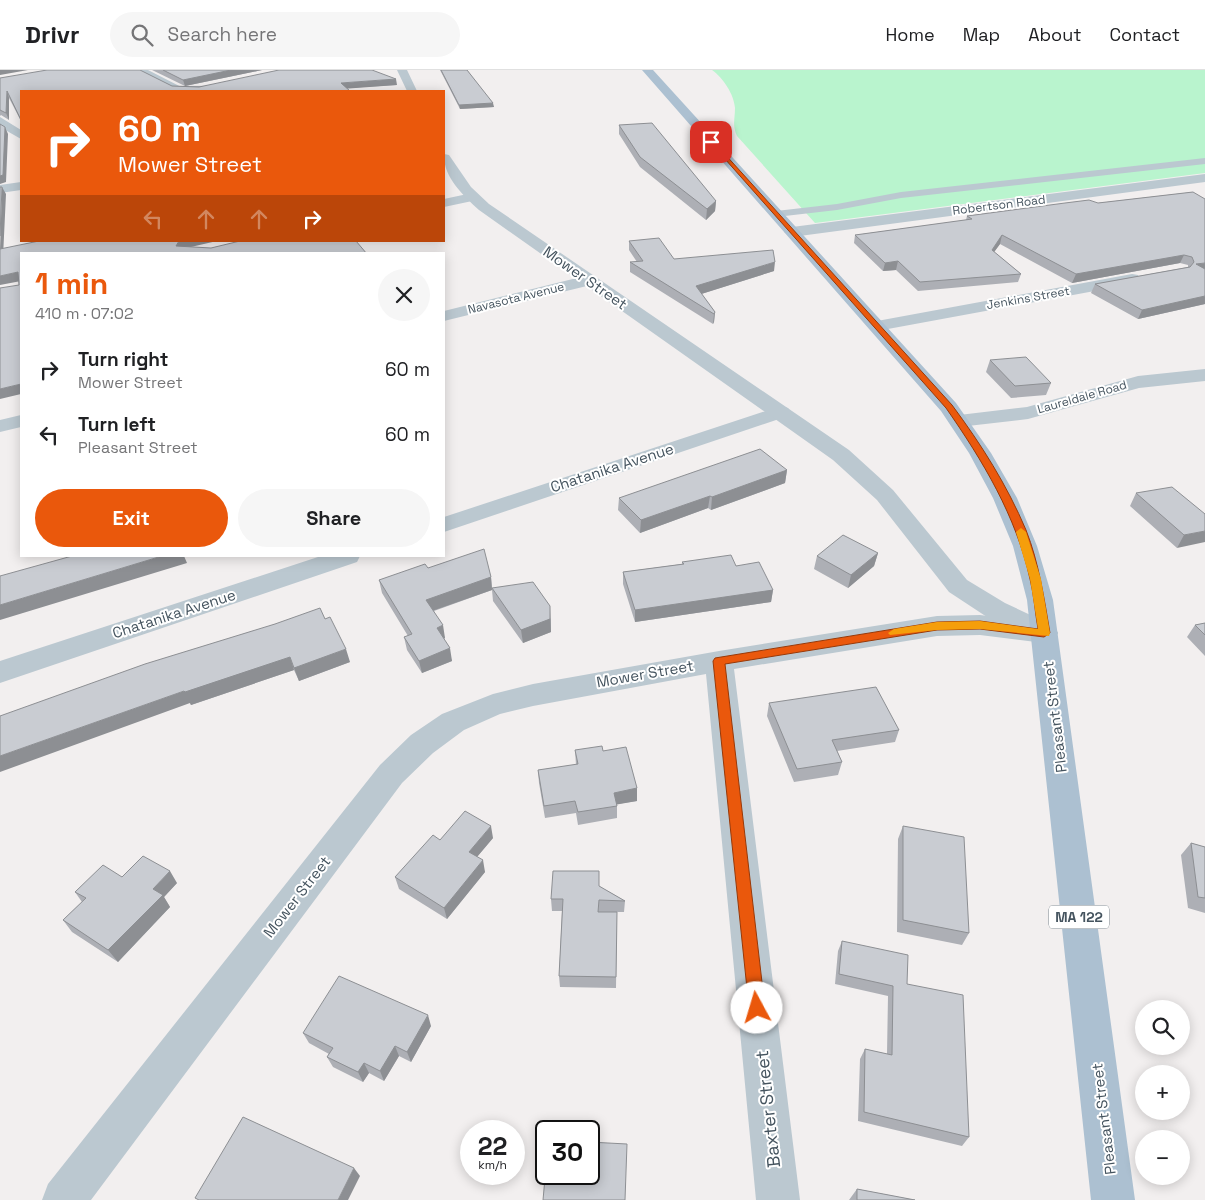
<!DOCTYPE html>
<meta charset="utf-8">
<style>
body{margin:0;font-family:"Space Grotesk",sans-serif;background:#f6f6f6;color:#202124;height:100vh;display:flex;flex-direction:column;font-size:19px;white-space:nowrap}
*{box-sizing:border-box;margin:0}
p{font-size:16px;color:#757577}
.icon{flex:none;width:28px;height:28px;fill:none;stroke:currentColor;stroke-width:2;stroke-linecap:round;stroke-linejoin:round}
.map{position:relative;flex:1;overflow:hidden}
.side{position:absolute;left:20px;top:182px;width:425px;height:305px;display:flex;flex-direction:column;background:#fff;border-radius:0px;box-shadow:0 2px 12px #0003}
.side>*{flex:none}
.guide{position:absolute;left:20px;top:20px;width:425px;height:152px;border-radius:0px;box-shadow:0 2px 12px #0003;background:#ea580c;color:#fff;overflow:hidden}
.buttons{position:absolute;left:1135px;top:930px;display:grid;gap:10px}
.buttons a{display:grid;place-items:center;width:55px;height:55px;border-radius:50%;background:#fff;box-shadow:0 2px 12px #0003;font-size:25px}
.speed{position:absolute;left:460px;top:1050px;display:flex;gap:10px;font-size:25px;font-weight:700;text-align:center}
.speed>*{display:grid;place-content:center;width:65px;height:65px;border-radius:50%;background:#fff;box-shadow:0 2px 12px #0003;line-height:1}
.speed small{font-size:12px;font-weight:400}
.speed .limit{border:2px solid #111;border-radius:8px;background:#fff;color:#111}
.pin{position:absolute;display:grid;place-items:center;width:42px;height:42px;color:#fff;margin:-21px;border-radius:10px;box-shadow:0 2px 8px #0006}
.me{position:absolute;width:55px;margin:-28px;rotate:354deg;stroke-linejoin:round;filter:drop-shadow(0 0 4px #0008)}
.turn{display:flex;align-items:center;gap:18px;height:105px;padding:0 15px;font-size:22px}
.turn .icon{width:65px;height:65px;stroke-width:2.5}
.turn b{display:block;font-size:35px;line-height:42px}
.lanes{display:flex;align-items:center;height:48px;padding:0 15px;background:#0003;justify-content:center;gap:25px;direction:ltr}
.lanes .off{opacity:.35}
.round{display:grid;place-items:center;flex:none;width:52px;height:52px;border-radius:26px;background:#f6f6f6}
.head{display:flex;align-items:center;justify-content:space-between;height:85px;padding:0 15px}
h1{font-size:30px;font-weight:700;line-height:38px;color:#ea580c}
.button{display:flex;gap:10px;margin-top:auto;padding:10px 15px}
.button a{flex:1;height:58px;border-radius:30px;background:#ea580c;color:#fff;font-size:20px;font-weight:700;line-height:58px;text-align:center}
.button a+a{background:#f6f6f6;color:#202124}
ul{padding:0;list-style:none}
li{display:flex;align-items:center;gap:15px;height:65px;padding:0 15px}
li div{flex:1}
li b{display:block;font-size:19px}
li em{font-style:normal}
header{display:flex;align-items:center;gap:30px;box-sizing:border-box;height:70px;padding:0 25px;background:#fff;border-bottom:1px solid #e0e0e0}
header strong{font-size:24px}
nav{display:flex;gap:28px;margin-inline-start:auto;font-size:18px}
.search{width:350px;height:45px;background:#f6f6f6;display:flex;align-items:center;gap:12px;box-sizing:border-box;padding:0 18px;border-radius:28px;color:#757577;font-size:19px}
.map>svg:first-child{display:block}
.green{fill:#b9f4ce}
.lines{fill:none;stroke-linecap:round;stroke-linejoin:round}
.service{fill:#bbc8d0;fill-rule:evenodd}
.minor{fill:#bbc8d0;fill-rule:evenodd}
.tertiary{fill:#bbc8d0;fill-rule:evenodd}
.primary{fill:#acc0d1;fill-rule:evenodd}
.wall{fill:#adafb5}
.shaded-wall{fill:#8d8f93}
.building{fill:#c9ccd2;stroke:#8d8f93}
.route{fill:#ea580c;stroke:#983908}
.slow{fill:#f59e0b}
.labels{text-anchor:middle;stroke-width:4;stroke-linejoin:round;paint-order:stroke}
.far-street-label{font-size:12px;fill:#45545f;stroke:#fff}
.shield{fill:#fff;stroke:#7d878f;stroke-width:1}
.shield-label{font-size:14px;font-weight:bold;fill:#45545f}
.street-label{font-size:15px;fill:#45545f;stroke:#fff}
.near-street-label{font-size:18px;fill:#45545f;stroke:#fff}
</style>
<header>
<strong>Drivr</strong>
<div class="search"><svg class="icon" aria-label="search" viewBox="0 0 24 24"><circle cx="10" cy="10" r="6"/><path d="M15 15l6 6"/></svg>Search here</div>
<nav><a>Home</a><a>Map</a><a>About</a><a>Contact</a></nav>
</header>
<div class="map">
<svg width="1205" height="1130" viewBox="0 0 1205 1130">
<rect width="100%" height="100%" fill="#f2efef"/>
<path class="green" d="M 712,0 L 1205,0 L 1205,103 L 815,153 L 737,66 C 732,55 735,49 735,38 C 734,24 723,8 712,0 Z"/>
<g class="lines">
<path class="service" d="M 1205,88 L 1205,94 L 901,128 L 837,140 L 776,147 L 770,144 L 776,141 L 837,134 L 901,122 Z"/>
<path class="minor" d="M 134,0 L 148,0 L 189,21 L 175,21 Z
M 0,47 L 21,60 L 21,69 L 0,57 Z
M 1205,104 L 1205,112 L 792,167 L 784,162 L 792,157 Z
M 21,112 L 21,120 L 0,123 L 0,115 Z
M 472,123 L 479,127 L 477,130 L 444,137 L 444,129 Z
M 1132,204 L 1138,205 L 1140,209 L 1138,213 L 877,261 L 871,260 L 868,256 L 871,252 L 877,251 Z
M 589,205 L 595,206 L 597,210 L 595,214 L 444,251 L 444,241 Z
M 1205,299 L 1205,311 L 1139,318 L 1028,349 L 959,357 L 952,355 L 948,351 L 952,347 L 959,345 L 1027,337 L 1138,306 Z
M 781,336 L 788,338 L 791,342 L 788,346 L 444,462 L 444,447 Z
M 21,345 L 21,357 L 0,362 L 0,350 Z
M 321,486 L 360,486 L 357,492 L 0,613 L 0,591 Z
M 980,545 L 1044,553 L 1054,556 L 1058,563 L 1054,570 L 1044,573 L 980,565 L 937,566 L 734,599 L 800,1130 L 756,1130 L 706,604 L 533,636 L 500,644 L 464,660 L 433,683 L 402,713 L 91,1130 L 42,1130 L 48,1114 L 380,695 L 411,665 L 442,644 L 493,624 L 533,614 L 719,581 L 937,546 Z"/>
<path class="tertiary" d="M 397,0 L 407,0 L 417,21 L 407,21 Z
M 444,84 L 449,85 L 471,117 L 489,134 L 849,380 L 893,420 L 967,510 L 1005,533 L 1054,556 L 1058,563 L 1054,570 L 1044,573 L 1034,570 L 987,547 L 949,522 L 877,430 L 833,390 L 479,140 C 463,125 443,107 444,84 Z"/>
<path class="primary" d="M 642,0 L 653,0 L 956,333 L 991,383 L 1017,428 L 1037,476 L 1053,530 L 1135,1130 L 1091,1130 L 1027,530 L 1013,476 L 993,428 L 969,383 L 941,341 Z"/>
</g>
<path class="wall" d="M 152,0 L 262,0 L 185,16 Z
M 440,0 L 467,0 L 494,37 L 460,39 Z
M 0,8 L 172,16 L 397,15 L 347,18 L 21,21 L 21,51 L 9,28 L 9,50 L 1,45 L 0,46 Z
M 619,55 L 716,131 L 715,141 L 706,150 L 640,97 L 619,64 Z
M 1193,122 L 1205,234 L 1138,249 L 1091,223 L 1095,214 L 1188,197 L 1188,195 L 1180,193 L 1072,213 L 1000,174 L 994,182 L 1021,204 L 1018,212 L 918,221 L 896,200 L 883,201 L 854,173 L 855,165 L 966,150 L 967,146 L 1098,133 Z
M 629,171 L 674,189 L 774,201 L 701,224 L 715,242 L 714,252 L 713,254 L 630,202 L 630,192 L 637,192 L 629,180 Z
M 990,290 L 1051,313 L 1046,325 L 1011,328 L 986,302 Z
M 787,400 L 785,413 L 711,440 L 708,438 L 640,463 L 618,440 L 619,428 Z
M 1136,423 L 1205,444 L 1177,478 L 1130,436 Z
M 878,483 L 874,496 L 848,518 L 814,499 L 817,486 Z
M 682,492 L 736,496 L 773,520 L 771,532 L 635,552 L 623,514 L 623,502 L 682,494 Z
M 428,498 L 491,507 L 492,518 L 551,549 L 551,562 L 523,573 L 493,531 L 492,520 L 434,541 L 445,568 L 444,569 L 452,591 L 422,603 L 407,580 L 404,567 L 408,566 L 382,523 L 379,510 Z
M 1205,553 L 1205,586 L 1187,567 L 1195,555 Z
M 275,554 L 350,592 L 299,611 L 294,600 L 191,635 L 190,633 Z
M 769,633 L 899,660 L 895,672 L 837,681 L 842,692 L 838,705 L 794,712 L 767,646 Z
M 575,680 L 603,681 L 637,718 L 637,731 L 617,734 L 617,748 L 578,755 L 576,743 L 545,748 L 539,713 L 538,700 L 576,695 Z
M 903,756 L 969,863 L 962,875 L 897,862 L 898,769 Z
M 493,768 L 477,787 L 485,802 L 447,849 L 399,819 L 395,807 L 440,770 Z
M 1191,773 L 1205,777 L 1205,843 L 1188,838 L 1181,785 Z
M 122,807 L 177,813 L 164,827 L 170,837 L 118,892 L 72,862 L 63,850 L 82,832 L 75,822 Z
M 599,816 L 625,831 L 624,842 L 599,842 L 617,842 L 616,918 L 560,917 L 559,906 L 562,841 L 552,841 L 551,829 Z
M 842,871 L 907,914 L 969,1067 L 962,1076 L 858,1051 L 860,989 L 865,979 L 887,984 L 888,926 L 835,914 L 838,881 Z
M 431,956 L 411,992 L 399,986 L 384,1011 L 369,1003 L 363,1012 L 333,997 L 327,987 L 329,984 L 309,973 L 303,963 Z
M 857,1119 L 915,1130 L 849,1130 Z"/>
<path class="shaded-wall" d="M 0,0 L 28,0 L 0,5 Z
M 231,0 L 262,0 L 185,16 L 183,10 Z
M 396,9 L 397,15 L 342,19 L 341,13 Z
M 7,21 L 9,28 L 9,50 L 6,43 Z
M 493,33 L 494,37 L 460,39 L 459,35 Z
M 5,57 L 8,64 L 6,112 L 0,114 L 0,106 Z
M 2,117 L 6,124 L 3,187 L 0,180 Z
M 716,131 L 715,141 L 706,150 L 707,139 Z
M 1002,165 L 1000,174 L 989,189 L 992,180 Z
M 179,171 L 217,171 L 182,179 L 176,176 Z
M 1184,185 L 1180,193 L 1072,213 L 1076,204 Z
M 898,191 L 896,200 L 883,201 L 885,193 Z
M 775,192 L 774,201 L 695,226 L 696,216 Z
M 1205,193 L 1205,201 L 1196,194 Z
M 18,202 L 21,211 L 0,215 L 0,206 Z
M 1205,226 L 1205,234 L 1138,249 L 1142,240 Z
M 715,242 L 714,252 L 713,254 L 714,244 Z
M 21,314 L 21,324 L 0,329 L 0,319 Z
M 787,400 L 785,413 L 711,440 L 712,427 Z
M 710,426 L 708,438 L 640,463 L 641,450 Z
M 1205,461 L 1205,472 L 1177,478 L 1184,465 Z
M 878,483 L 874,496 L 848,518 L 851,505 Z
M 162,486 L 184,486 L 187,493 L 0,550 L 0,535 Z
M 491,507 L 492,520 L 429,542 L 426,530 Z
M 773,520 L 771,532 L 635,552 L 635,540 Z
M 550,536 L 551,562 L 523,573 L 521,560 Z
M 443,555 L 445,568 L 439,570 L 437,558 Z
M 450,578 L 452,591 L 422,603 L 419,591 Z
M 346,579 L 350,592 L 299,611 L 294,598 Z
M 290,587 L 294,600 L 191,635 L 190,633 L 0,702 L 0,686 L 184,621 Z
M 637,718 L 637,731 L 614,735 L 614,723 Z
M 491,756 L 493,768 L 471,794 L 469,782 Z
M 483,790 L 485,802 L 447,849 L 444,838 Z
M 170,801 L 177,813 L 164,827 L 170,837 L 118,892 L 108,880 L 153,819 Z
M 428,945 L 431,956 L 411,992 L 407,982 Z
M 395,976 L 399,986 L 384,1011 L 380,1001 Z
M 364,993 L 369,1003 L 363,1012 L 358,1002 Z
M 354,1098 L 360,1106 L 348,1130 L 338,1130 Z"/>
<path class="building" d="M 47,0 L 140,0 L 172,16 L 199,17 L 279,0 L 372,0 L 396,9 L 341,13 L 350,21 L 21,21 L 21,50 L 7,21 L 6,43 L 0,40 L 0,8 Z
M 163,0 L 231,0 L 183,10 Z
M 441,0 L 467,0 L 493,33 L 459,35 Z
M 652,53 L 716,131 L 707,139 L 640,87 L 619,55 Z
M 0,54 L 5,57 L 3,105 L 0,106 Z
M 0,117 L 2,117 L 0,166 Z
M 1193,122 L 1205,129 L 1205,193 L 1196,194 L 1205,199 L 1205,226 L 1142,240 L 1095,214 L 1190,197 L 1194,192 L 1192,187 L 1184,185 L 1076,204 L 1002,165 L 992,180 L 1021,204 L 920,212 L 898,191 L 885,193 L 855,165 L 972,149 L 967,146 L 1065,133 L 1089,130 L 1098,133 Z
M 659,168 L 674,189 L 773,180 L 775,192 L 696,216 L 715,242 L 714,244 L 630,192 L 643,191 L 629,171 Z
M 39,171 L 179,171 L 176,176 L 211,178 L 240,171 L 356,171 L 367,184 L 21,184 L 21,314 L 0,319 L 0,218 L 19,215 L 18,202 L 0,206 L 0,179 Z
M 1026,287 L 1051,313 L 1015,316 L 990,290 Z
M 760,379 L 787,400 L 712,427 L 710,426 L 641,450 L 619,428 Z
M 1172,417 L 1205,444 L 1205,461 L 1184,465 L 1136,423 Z
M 843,465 L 878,483 L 851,505 L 817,486 Z
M 484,479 L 491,507 L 426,530 L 443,555 L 437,558 L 450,578 L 419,591 L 404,567 L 412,564 L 379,510 L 425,494 L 428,498 Z
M 731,485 L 736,496 L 759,492 L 773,520 L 635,540 L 623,502 L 684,494 L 682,492 Z
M 72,486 L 162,486 L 0,535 L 0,506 Z
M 533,512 L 550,536 L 550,549 L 521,560 L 492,518 Z
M 320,538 L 325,549 L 330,547 L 346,579 L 294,598 L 290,587 L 185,622 L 184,621 L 0,686 L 0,646 L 145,594 L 275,554 Z
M 1205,553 L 1205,565 L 1195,555 Z
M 876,617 L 899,660 L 832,670 L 842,692 L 797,699 L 769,633 Z
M 602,676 L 603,681 L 626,677 L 637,718 L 614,723 L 617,736 L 578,742 L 575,731 L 544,736 L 538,700 L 578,694 L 575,680 Z
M 465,741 L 491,756 L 469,782 L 483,790 L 444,838 L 395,807 L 433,765 L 440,770 Z
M 903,756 L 964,767 L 969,863 L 903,850 Z
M 1191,773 L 1205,777 L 1205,828 L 1198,827 Z
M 143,786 L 170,801 L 153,819 L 163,825 L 108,880 L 63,850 L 86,828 L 75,822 L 103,795 L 122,807 Z
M 553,801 L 599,801 L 599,816 L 625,831 L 599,830 L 598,842 L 617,842 L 616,907 L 559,906 L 563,829 L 551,829 Z
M 842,871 L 908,885 L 907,914 L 963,925 L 969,1067 L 864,1042 L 865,979 L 892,985 L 893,916 L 839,904 Z
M 339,906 L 428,945 L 407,982 L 395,976 L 380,1001 L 364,993 L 358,1002 L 327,987 L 333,978 L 303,963 Z
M 243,1047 L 354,1098 L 338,1130 L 199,1130 L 195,1128 Z
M 589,1072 L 627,1074 L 625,1130 L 543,1130 L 546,1097 L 546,1104 L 589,1104 Z
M 857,1119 L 915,1130 L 857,1130 Z"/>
<path class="route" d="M 709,71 L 713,71 L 952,335 C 981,374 1007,415 1026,460 C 1039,493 1044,528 1050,563 L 1044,567 L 980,559 L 937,560 L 725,594 L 765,938 L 763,943 L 757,945 L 751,943 L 749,938 L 713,591 L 715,588 L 937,552 L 980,551 L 1038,559 C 1035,542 1034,525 1030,509 C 1016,446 983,391 946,338 Z"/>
<path class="slow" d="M 1021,458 L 1026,462 L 1041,509 L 1050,563 L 1049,566 L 980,559 L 937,560 L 890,565 L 888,563 L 894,559 L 937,552 L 980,551 L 1038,559 L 1030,509 L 1016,462 Z"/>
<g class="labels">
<g class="far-street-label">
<text transform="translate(999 135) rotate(-7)" y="4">Robertson Road</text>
<text transform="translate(516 228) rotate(-14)" y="4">Navasota Avenue</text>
<text transform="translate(1028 228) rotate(-10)" y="4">Jenkins Street</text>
<text transform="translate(1082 327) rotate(-16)" y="4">Laureldale Road</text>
</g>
<rect class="shield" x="1049" y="835.5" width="60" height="23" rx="4"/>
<g class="shield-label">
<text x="1079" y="852">MA 122</text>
</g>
<g class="street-label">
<text transform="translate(585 208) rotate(35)" y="5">Mower Street</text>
<text transform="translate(612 398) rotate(-18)" y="5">Chatanika Avenue</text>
<text transform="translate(174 544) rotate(-18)" y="5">Chatanika Avenue</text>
<text transform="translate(645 604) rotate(-10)" y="5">Mower Street</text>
<text transform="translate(1055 647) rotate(-97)" y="5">Pleasant Street</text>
<text transform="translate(297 827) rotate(-52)" y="5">Mower Street</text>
<text transform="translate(1104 1049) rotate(-97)" y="5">Pleasant Street</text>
</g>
<g class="near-street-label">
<text transform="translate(768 1039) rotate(-96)" y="6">Baxter Street</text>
</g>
</g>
</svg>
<div class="buttons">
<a><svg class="icon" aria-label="search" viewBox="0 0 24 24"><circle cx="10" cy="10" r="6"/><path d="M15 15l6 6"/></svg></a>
<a>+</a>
<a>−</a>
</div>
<div class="speed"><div>22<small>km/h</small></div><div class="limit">30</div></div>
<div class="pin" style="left:711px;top:72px;background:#d93025"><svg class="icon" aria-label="arrive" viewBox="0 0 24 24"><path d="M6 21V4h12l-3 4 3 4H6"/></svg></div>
<svg class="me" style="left:757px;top:938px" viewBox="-20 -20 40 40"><circle r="19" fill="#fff"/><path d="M0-13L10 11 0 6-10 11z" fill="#ea580c"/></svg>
<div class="guide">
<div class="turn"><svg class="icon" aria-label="right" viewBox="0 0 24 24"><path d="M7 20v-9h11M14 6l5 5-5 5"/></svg><div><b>60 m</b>Mower Street</div></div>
<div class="lanes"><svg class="icon off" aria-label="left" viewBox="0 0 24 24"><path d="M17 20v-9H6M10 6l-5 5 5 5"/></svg><svg class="icon off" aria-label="ahead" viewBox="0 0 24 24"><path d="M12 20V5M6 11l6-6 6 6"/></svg><svg class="icon off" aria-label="ahead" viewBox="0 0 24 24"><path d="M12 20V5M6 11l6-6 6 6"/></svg><svg class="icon" aria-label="right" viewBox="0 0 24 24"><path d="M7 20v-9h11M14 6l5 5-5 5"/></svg></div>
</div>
<section class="side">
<div class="head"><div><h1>1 min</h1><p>410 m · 07:02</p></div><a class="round"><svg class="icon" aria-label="close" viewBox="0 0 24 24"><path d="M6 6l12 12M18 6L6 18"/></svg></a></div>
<ul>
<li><svg class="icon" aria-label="right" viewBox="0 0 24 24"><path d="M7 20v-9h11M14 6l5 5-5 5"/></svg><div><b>Turn right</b><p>Mower Street</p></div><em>60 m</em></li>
<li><svg class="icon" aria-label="left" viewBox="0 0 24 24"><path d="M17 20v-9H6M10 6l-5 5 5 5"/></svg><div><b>Turn left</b><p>Pleasant Street</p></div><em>60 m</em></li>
</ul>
<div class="button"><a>Exit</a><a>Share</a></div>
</section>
</div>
